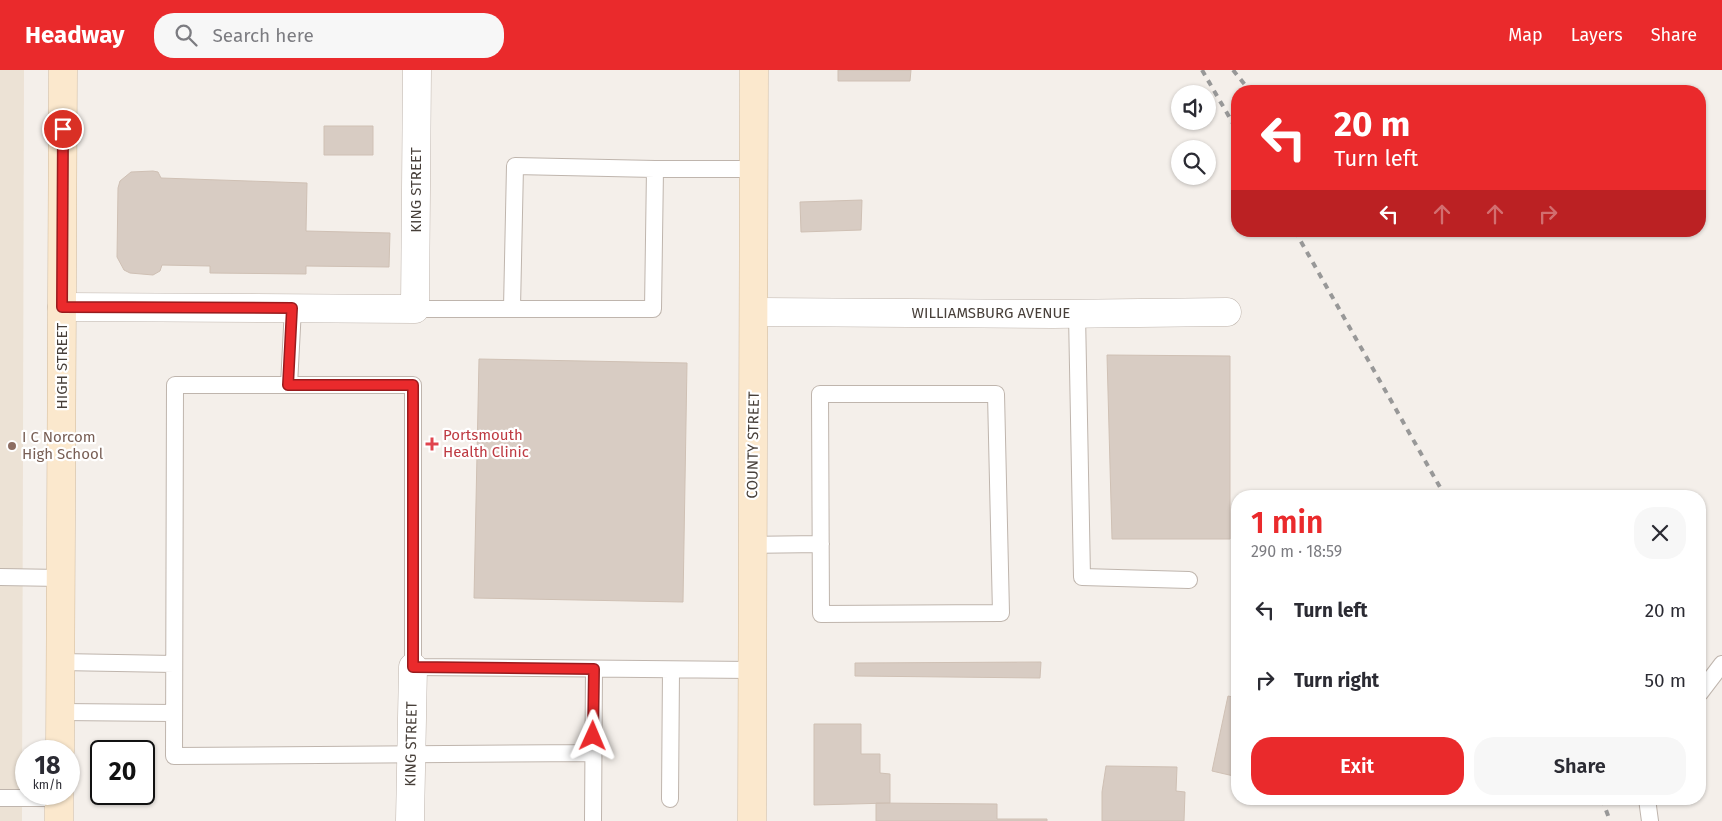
<!DOCTYPE html>
<meta charset="utf-8">
<style>
body{margin:0;font-family:"Fira Sans",sans-serif;background:#f7f7f7;color:#2b2b33;height:100vh;display:flex;flex-direction:column;font-size:19px;white-space:nowrap}
*{box-sizing:border-box;margin:0}
p{font-size:16px;color:#7c7c81}
.icon{flex:none;width:28px;height:28px;fill:none;stroke:currentColor;stroke-width:2;stroke-linecap:round;stroke-linejoin:round}
.map{position:relative;flex:1;overflow:hidden}
.drawer{position:absolute;left:1231px;top:420px;width:475px;height:315px;display:flex;flex-direction:column;background:#fff;border-radius:20px;box-shadow:0 1px 4px #0004}
.drawer>*{flex:none}
.guide{position:absolute;left:1231px;top:15px;width:475px;height:152px;border-radius:20px;box-shadow:0 1px 4px #0004;background:#ea2a2c;color:#fff;overflow:hidden}
.fabs{position:absolute;left:1171px;top:15px;display:grid;gap:10px}
.fabs a{display:grid;place-items:center;width:45px;height:45px;border-radius:50%;background:#fff;box-shadow:0 1px 4px #0004;font-size:25px}
.speed{position:absolute;left:15px;top:670px;display:flex;gap:10px;font-size:25px;font-weight:700;text-align:center}
.speed>*{display:grid;place-content:center;width:65px;height:65px;border-radius:50%;background:#fff;box-shadow:0 1px 4px #0004;line-height:1}
.speed small{font-size:12px;font-weight:400}
.speed .limit{border:2px solid #111;border-radius:8px;background:#fff;color:#111}
.pin{position:absolute;display:grid;place-items:center;width:42px;height:42px;color:#fff;margin:-21px;border:2px solid #fff;border-radius:50%;box-shadow:0 1px 5px #0007}
.me{position:absolute;width:55px;margin:-28px;rotate:1deg;stroke-linejoin:round;filter:drop-shadow(0 0 4px #0008)}
.turn{display:flex;align-items:center;gap:18px;height:105px;padding:0 20px;font-size:22px}
.turn .icon{width:65px;height:65px;stroke-width:2.5}
.turn b{display:block;font-size:35px;line-height:42px}
.lanes{display:flex;align-items:center;height:48px;padding:0 20px;background:#0003;justify-content:center;gap:25px;direction:ltr}
.lanes .off{opacity:.35}
.round{display:grid;place-items:center;flex:none;width:52px;height:52px;border-radius:20px;background:#f7f7f7}
.overview{display:flex;align-items:center;justify-content:space-between;height:85px;padding:0 20px}
h1{font-size:30px;font-weight:600;line-height:38px;color:#ea2a2c}
.button{display:flex;gap:10px;margin-top:auto;padding:10px 20px}
.button a{flex:1;height:58px;border-radius:20px;background:#ea2a2c;color:#fff;font-size:20px;font-weight:600;line-height:58px;text-align:center}
.button a+a{background:#f7f7f7;color:#2b2b33}
ul{padding:0;list-style:none}
li{display:flex;align-items:center;gap:15px;height:70px;padding:0 20px}
li div{flex:1}
li b{display:block;font-size:19px}
li em{font-style:normal}
header{display:flex;align-items:center;gap:30px;box-sizing:border-box;height:70px;padding:0 25px;background:#ea2a2c;color:#fff}
header strong{font-size:24px}
nav{display:flex;gap:28px;margin-inline-start:auto;font-size:18px}
.search{width:350px;height:45px;background:#f7f7f7;display:flex;align-items:center;gap:12px;box-sizing:border-box;padding:0 18px;border-radius:20px;color:#7c7c81;font-size:19px}
.map>svg:first-child{display:block}
.education{fill:#ece2d5}
.building{fill:#d8ccc3;stroke:#cfc0b4}
.lines{fill:none;stroke-linecap:round;stroke-linejoin:round}
.lane-casing{stroke:#bfb5ad;stroke-width:18}
.street-casing{stroke:#bfb5ad;stroke-width:29}
.secondary-casing{stroke:#d0ba9d;stroke-width:29}
.lane{stroke:#fff;stroke-width:16}
.street{stroke:#fff;stroke-width:28}
.secondary{stroke:#fbe8cd;stroke-width:28}
.rail{stroke:#989898;stroke-width:4;stroke-dasharray:6 6;stroke-linecap:butt}
.route-casing{stroke:#981b1d;stroke-width:12}
.route{stroke:#ea2a2c;stroke-width:9}
.health-dot{fill:#e0444e;stroke:#fff;stroke-width:2}
.education-dot{fill:#8d6e63;stroke:#fff;stroke-width:2}
.labels{text-anchor:middle;stroke-width:4.5;stroke-linejoin:round;paint-order:stroke}
.street-label{font-size:15px;fill:#473f39;stroke:#fff}
.health-label{font-size:15px;fill:#be3a42;stroke:#fff;text-anchor:start}
.education-label{font-size:15px;fill:#785e54;stroke:#fff;text-anchor:start}
</style>
<header>
<strong>Headway</strong>
<div class="search"><svg class="icon" aria-label="search" viewBox="0 0 24 24"><circle cx="10" cy="10" r="6"/><path d="M15 15l6 6"/></svg>Search here</div>
<nav><a>Map</a><a>Layers</a><a>Share</a></nav>
</header>
<div class="map">
<svg width="1722" height="751" viewBox="0 0 1722 751">
<rect width="100%" height="100%" fill="#f4efea"/>
<path class="education" d="M 0,0 L 24,0 L 22,751 L 0,751 Z"/>
<path class="building" d="M 838,0 L 911,0 L 910,11 L 838,11 Z
M 324,56 L 373,56 L 373,85 L 324,85 Z
M 153,101 L 158,102 L 161,108 L 307,113 L 306,161 L 390,163 L 389,197 L 306,196 L 306,204 L 210,203 L 210,196 L 162,195 L 160,201 L 153,205 L 130,203 L 124,200 L 117,187 L 118,118 L 120,111 L 131,102 Z
M 862,130 L 861,160 L 801,162 L 800,132 Z
M 1107,285 L 1230,286 L 1230,469 L 1112,469 Z
M 479,289 L 687,293 L 683,532 L 474,528 Z
M 1041,592 L 1040,608 L 855,606 L 855,593 Z
M 1228,626 L 1238,628 L 1238,707 L 1212,701 Z
M 814,654 L 861,654 L 861,684 L 880,684 L 880,703 L 890,704 L 890,733 L 814,735 Z
M 1106,696 L 1177,697 L 1176,721 L 1185,722 L 1184,751 L 1102,751 L 1102,722 Z
M 876,733 L 997,734 L 997,749 L 1047,749 L 1047,751 L 876,751 Z"/>
<g class="lines">
<g class="lane-casing">
<path id="lane" d="M 512,238 L 515,96 L 655,99
M 415,239 L 653,239 L 655,99 L 754,99
M 1077,244 L 1082,507 L 1189,510
M 289,315 L 293,238
M 820,324 L 996,324 L 1001,543 L 821,544 Z
M 752,475 L 821,474
M 0,507 L 61,508
M 60,592 L 174,594
M 1700,623 L 1722,594
M 60,642 L 174,643
M 593,683 L 174,686 L 175,315 L 413,315 L 413,597 L 752,600
M 0,728 L 59,728
M 670,729 L 671,600
M 1647,729 L 1650,751
M 593,751 L 594,599"/>
</g>
<g class="street-casing">
<path id="street" d="M 62,237 L 415,239 L 417,0
M 755,242 L 1053,244 L 1227,242
M 410,751 L 413,597"/>
</g>
<g class="secondary-casing">
<path id="secondary" d="M 60,681 L 63,0
M 59,751 L 59,724
M 752,751 L 754,0"/>
</g>
<use href="#lane" class="lane"/>
<use href="#street" class="street"/>
<use href="#secondary" class="secondary"/>
<path class="rail" d="M 1202,0 L 1238,62
M 1233,0 L 1250,21
M 1295,161 L 1445,426
M 1602,729 L 1610,751"/>
</g>
<g class="lines">
<g class="route-casing">
<path id="route" d="M 63,59 L 62,237 L 292,238 L 288,315 L 413,315 L 413,597 L 594,599 L 593,666"/>
</g>
<use href="#route" class="route"/>
</g>
<path class="health-dot" d="M429.5 366.5h5v5h5v5h-5v5h-5v-5h-5v-5h5z"/>
<circle class="education-dot" cx="12" cy="376" r="5"/>
<g class="labels">
<g class="street-label">
<text transform="translate(416 120) rotate(-90)" y="5">KING STREET</text>
<text x="991" y="248">WILLIAMSBURG AVENUE</text>
<text transform="translate(62 296) rotate(-90)" y="5">HIGH STREET</text>
<text transform="translate(753 375) rotate(-89)" y="5">COUNTY STREET</text>
<text transform="translate(411 674) rotate(-89)" y="5">KING STREET</text>
</g>
<g class="health-label">
<text x="443" y="370">Portsmouth<tspan x="443" dy="17">Health Clinic</tspan></text>
</g>
<g class="education-label">
<text x="22" y="372">I C Norcom<tspan x="22" dy="17">High School</tspan></text>
</g>
</g>
</svg>
<div class="fabs">
<a><svg class="icon" aria-label="sound" viewBox="0 0 24 24"><path d="M4 9h4l5-4v14l-5-4H4zM17 9q2 3 0 6"/></svg></a>
<a><svg class="icon" aria-label="search" viewBox="0 0 24 24"><circle cx="10" cy="10" r="6"/><path d="M15 15l6 6"/></svg></a>
</div>
<div class="speed"><div>18<small>km/h</small></div><div class="limit">20</div></div>
<div class="pin" style="left:63px;top:59px;background:#d93025"><svg class="icon" aria-label="arrive" viewBox="0 0 24 24"><path d="M6 21V4h12l-3 4 3 4H6"/></svg></div>
<svg class="me" style="left:593px;top:666px" viewBox="-20 -20 40 40"><path d="M0-17L14 15 0 8-14 15z" fill="#ea2a2c" stroke="#fff" stroke-width="4"/></svg>
<div class="guide">
<div class="turn"><svg class="icon" aria-label="left" viewBox="0 0 24 24"><path d="M17 20v-9H6M10 6l-5 5 5 5"/></svg><div><b>20 m</b>Turn left</div></div>
<div class="lanes"><svg class="icon" aria-label="left" viewBox="0 0 24 24"><path d="M17 20v-9H6M10 6l-5 5 5 5"/></svg><svg class="icon off" aria-label="ahead" viewBox="0 0 24 24"><path d="M12 20V5M6 11l6-6 6 6"/></svg><svg class="icon off" aria-label="ahead" viewBox="0 0 24 24"><path d="M12 20V5M6 11l6-6 6 6"/></svg><svg class="icon off" aria-label="right" viewBox="0 0 24 24"><path d="M7 20v-9h11M14 6l5 5-5 5"/></svg></div>
</div>
<section class="drawer">
<div class="overview"><div><h1>1 min</h1><p>290 m · 18:59</p></div><a class="round"><svg class="icon" aria-label="close" viewBox="0 0 24 24"><path d="M6 6l12 12M18 6L6 18"/></svg></a></div>
<ul>
<li><svg class="icon" aria-label="left" viewBox="0 0 24 24"><path d="M17 20v-9H6M10 6l-5 5 5 5"/></svg><div><b>Turn left</b></div><em>20 m</em></li>
<li><svg class="icon" aria-label="right" viewBox="0 0 24 24"><path d="M7 20v-9h11M14 6l5 5-5 5"/></svg><div><b>Turn right</b></div><em>50 m</em></li>
</ul>
<div class="button"><a>Exit</a><a>Share</a></div>
</section>
</div>
